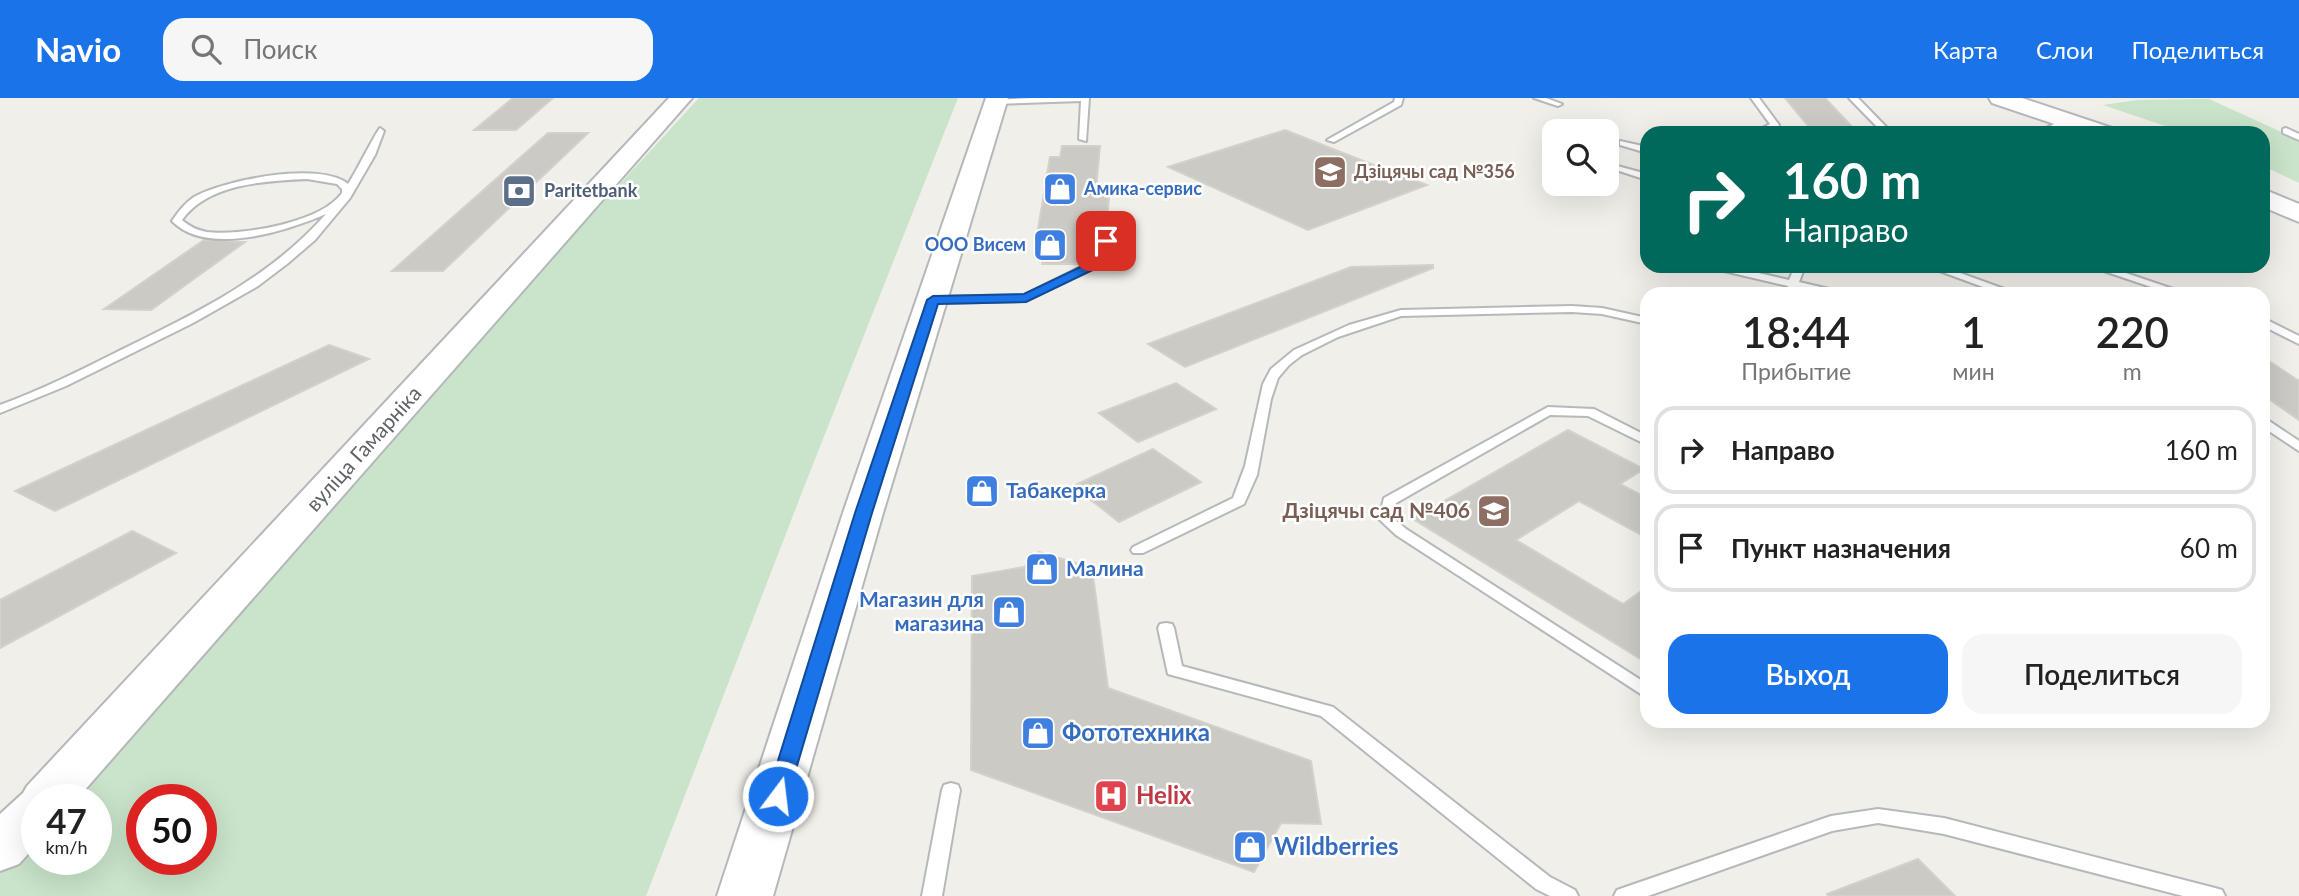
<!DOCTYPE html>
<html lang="ru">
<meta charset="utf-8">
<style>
body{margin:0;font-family:Lato,sans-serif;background:#f6f6f6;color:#222;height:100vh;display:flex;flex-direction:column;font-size:26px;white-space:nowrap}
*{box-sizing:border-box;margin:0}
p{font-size:23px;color:#767676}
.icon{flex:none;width:38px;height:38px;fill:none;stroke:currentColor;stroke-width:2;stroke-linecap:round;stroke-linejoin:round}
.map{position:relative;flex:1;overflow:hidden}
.sheet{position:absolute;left:1640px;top:189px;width:630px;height:441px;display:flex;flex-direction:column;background:#fff;border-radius:21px;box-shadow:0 7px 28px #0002}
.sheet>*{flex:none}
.guide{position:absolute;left:1640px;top:28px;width:630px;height:147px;border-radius:21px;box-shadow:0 7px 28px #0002;background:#00695c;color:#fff;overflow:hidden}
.tools{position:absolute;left:1542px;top:21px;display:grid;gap:14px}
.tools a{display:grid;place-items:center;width:77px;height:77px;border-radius:14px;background:#fff;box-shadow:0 7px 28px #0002;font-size:35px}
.speed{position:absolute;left:21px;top:686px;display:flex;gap:14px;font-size:35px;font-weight:700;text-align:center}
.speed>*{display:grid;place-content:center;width:91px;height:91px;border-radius:50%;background:#fff;box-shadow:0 7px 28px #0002;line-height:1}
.speed small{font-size:18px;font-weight:400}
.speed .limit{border:10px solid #d22;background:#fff;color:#111}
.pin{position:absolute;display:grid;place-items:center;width:60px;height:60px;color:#fff;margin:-30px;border-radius:14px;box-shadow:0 4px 10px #0006}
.me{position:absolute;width:77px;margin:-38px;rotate:15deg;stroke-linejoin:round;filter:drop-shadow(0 0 5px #0008)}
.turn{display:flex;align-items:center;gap:24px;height:147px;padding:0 28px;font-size:32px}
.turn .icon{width:91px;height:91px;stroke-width:2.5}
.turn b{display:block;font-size:49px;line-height:60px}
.eta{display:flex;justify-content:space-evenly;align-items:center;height:119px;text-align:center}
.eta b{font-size:42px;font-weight:600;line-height:49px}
.primary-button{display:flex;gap:14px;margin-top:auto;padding:14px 28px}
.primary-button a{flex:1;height:80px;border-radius:21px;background:#1a73e8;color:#fff;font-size:28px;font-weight:600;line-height:80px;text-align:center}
.primary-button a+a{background:#f6f6f6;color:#222}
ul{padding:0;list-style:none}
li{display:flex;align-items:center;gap:21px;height:88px;margin:0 14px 10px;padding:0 14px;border:4px solid #e0e0e0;border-radius:21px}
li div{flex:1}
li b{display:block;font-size:26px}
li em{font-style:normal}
header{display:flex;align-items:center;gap:42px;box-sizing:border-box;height:98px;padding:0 35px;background:#1a73e8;color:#fff}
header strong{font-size:33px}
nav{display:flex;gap:38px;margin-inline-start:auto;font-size:24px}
.search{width:490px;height:63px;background:#f6f6f6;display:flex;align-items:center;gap:18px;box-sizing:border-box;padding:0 24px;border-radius:21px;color:#767676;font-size:26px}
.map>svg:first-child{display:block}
.green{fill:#c9e4ca;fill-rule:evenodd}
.building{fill:#cccac5;stroke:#d4d1c8;stroke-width:2}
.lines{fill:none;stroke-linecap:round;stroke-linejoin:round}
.lane-casing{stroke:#b6b8bb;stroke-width:4}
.secondary-casing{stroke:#b5b7bb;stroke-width:4}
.lane{fill:#fff;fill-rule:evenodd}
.secondary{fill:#fff;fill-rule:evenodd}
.route{fill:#1a73e8;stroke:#114b97;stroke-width:2}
.labels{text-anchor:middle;stroke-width:5;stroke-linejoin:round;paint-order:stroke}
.far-education-label{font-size:18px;font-weight:bold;fill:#785e54;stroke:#fff;text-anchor:start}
.far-shop-label{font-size:18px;font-weight:bold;fill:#366cbe;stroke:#fff;text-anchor:start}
.far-service-label{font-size:18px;font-weight:bold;fill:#4e5e75;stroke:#fff;text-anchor:start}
.street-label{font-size:21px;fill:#606367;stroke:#fff}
.shop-label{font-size:21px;font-weight:bold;fill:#366cbe;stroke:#fff;text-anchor:start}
.education-label{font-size:21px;font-weight:bold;fill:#785e54;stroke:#fff;text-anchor:end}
.near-shop-label{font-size:24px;font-weight:bold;fill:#366cbe;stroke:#fff;text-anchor:start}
.near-health-label{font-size:24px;font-weight:bold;fill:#be3a42;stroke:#fff;text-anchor:start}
</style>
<header>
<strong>Navio</strong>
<div class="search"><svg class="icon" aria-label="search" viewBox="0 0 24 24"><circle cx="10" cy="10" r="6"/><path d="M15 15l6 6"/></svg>Поиск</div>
<nav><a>Карта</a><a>Слои</a><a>Поделиться</a></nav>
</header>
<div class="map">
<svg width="2299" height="798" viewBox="0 0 2299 798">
<rect width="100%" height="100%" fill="#f0efe9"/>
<path class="green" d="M 699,0 L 958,0 L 804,389 L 646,798 L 0,798 L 0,774 L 37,732 L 37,761 L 96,761 L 96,702 L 64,702 L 375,352 ZM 142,702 L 201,702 L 201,761 L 142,761 Z
M 2209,1 L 2299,42 L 2299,85 L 2263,68 L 2263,35 L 2186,35 L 2103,7 L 2138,2 Z"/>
<path class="building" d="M 513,0 L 553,0 L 516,32 L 474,32 Z
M 1785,0 L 1825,0 L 1858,35 L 1814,35 Z
M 1285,32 L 1371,66 L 1427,87 L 1308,132 L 1168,69 Z
M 548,35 L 588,35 L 443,173 L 392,173 Z
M 1062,48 L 1100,48 L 1096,91 L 1110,87 L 1107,123 L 1092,125 L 1088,162 L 1082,166 L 1042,166 L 1044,149 L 1035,149 L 1050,59 L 1060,59 Z
M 204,142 L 245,144 L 151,212 L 104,211 Z
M 1433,167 L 1433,170 L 1185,269 L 1148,246 L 1351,169 Z
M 329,247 L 369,261 L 55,413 L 15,393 Z
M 2263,259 L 2299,283 L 2299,322 L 2263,297 Z
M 1176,285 L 1216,311 L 1138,344 L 1099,315 Z
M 1568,332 L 1644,371 L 1620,386 L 1647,400 L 1647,440 L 1579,403 L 1516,442 L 1623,506 L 1647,489 L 1647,565 L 1413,421 Z
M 1153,351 L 1201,384 L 1119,424 L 1073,388 Z
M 132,433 L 176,455 L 0,550 L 0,502 Z
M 1039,454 L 1092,470 L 1108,590 L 1311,663 L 1321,726 L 1281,725 L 1254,774 L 971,672 L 972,478 L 1024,469 Z
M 1918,761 L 1955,798 L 1828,798 L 1827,796 Z"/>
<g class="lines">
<g class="lane-casing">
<path id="lane" d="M 1031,0 L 1089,0 L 1086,43 L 1079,41 L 1081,3 L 995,6 L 991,4 L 995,2 Z
M 1395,0 L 1403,0 L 1401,7 L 1334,44 L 1327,42 L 1394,4 Z
M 1534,0 L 1546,0 L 1562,6 L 1558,8 Z
M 1751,0 L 1759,0 L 1779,27 L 1778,29 L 1764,35 L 1753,35 L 1770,26 Z
M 1849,0 L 1858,0 L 1892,35 L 1883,35 Z
M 2066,20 L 2073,22 L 2047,35 L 2036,35 Z
M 380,30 L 384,33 L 375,57 L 350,100 L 315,142 L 287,166 L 258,188 L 193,225 L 66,288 L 0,315 L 0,307 C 41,292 79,273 117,254 C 194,216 269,181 326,116 C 287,133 207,159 172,123 C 179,113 184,106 194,99 C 223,82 321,63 348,86 C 355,76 376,34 380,30 ZM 307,81 L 337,86 L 342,91 L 342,95 C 321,125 241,138 207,134 C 197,132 190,129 182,122 C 208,85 266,83 307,81 Z
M 2286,30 L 2299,36 L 2299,42 L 2283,35 L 2283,31 Z
M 1620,43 L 1647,49 L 1647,55 L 1620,47 Z
M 1610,66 L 1647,76 L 1647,82 L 1610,70 Z
M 1108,125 L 1113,128 L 1109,160 L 1099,168 L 1026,203 L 933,205 L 927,202 L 933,199 L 1024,197 L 1091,164 L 1100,157 L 1103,128 Z
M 1710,168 L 1729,168 L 1789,182 L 1795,168 L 1805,168 L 1799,184 L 1842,194 L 1843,196 L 1824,196 L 1798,190 L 1798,196 L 1788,196 L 1788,188 L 1711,170 Z
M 1926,168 L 1941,168 L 2018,196 L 2002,196 Z
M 2089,168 L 2105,168 L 2188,196 L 2172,196 Z
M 1572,208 L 1602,210 L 1647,220 L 1647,226 L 1602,216 L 1572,214 L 1401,218 L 1338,239 L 1302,257 L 1289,267 L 1278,280 L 1271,301 L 1257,377 L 1244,406 L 1143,455 L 1133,455 L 1131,452 L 1133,449 L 1233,400 L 1245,368 L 1263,286 L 1271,271 L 1294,252 L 1349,227 L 1401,212 Z
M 2263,220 L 2299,238 L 2299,246 L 2263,228 Z
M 1548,309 L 1594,311 L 1647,338 L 1647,347 L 1588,318 L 1550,317 L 1396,405 L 1393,420 L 1406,431 L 1647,586 L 1647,600 L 1396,437 L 1379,421 L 1384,400 Z
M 2263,319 L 2299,343 L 2299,353 L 2263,329 Z
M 1166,525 L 1172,526 L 1174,530 L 1182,568 L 1333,609 L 1550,779 L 1575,792 L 1578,798 L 1550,798 L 1536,791 L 1321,618 L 1168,576 L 1158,530 L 1160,526 Z
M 951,685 L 958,687 L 960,692 L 942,798 L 922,798 L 942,692 L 944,687 Z
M 1878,711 L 1944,720 L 2215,790 L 2222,792 L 2225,798 L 2183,798 L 1944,736 L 1878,725 L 1832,733 L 1648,798 L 1614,798 L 1617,792 L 1831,718 Z"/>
</g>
<g class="secondary-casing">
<path id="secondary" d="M 669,0 L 692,0 L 76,702 L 37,702 L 37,746 L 19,766 L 0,773 L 0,716 L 23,695 L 27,688 Z
M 986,0 L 1008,0 L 883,415 L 773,798 L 717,798 L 843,415 Z
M 1989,0 L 2022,0 L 2112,30 L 2116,35 L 2081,35 L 1992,5 Z
M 2263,91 L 2299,106 L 2299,124 L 2263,109 Z"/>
</g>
<use href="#lane" class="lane"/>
<use href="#secondary" class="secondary"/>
</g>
<path class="route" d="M 1106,140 L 1112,143 L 1109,161 L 1099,169 L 1026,204 L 938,206 L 872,415 L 788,698 L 785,704 L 778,707 L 770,704 L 767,698 L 855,415 L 927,202 L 933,198 L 1024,196 L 1091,164 L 1099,157 L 1101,143 Z"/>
<defs>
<g id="school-square" transform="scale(1.75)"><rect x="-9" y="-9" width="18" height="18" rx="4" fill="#8d6e63" stroke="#fff"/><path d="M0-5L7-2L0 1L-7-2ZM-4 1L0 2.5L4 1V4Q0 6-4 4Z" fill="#fff"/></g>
<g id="shop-square" transform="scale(1.75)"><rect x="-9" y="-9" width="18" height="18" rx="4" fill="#3f7fe0" stroke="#fff"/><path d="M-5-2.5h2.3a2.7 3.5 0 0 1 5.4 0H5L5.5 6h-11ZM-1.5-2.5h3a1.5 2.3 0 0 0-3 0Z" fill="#fff"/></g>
<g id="bank-square" transform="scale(1.75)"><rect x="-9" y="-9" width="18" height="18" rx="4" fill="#5c6f8a" stroke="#fff"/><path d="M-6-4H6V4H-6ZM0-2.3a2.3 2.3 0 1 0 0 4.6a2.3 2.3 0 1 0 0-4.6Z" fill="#fff"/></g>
<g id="hospital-square" transform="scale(1.75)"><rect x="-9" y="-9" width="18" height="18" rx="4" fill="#e0444e" stroke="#fff"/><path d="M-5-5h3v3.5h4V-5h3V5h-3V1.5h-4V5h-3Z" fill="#fff"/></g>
</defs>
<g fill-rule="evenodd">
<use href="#school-square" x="1330" y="74"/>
<use href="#shop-square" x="1060" y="91"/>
<use href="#bank-square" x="519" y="93"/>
<use href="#shop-square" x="1050" y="147"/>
<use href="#shop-square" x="982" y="393"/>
<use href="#school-square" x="1494" y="413"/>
<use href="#shop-square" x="1042" y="471"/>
<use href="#shop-square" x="1009" y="514"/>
<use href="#shop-square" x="1038" y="635"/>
<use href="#hospital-square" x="1111" y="698"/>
<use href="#shop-square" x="1250" y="749"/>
</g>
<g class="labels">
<g class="far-education-label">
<text x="1354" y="80">Дзіцячы сад №356</text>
</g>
<g class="far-shop-label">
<text x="1084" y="97">Амика-сервис</text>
<text x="1026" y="153" text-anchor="end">ООО Висем</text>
</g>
<g class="far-service-label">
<text x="544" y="99">Paritetbank</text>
</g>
<g class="street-label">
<text transform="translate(364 351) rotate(-48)" y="7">вуліца Гамарніка</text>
</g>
<g class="shop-label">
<text x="1006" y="400">Табакерка</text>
<text x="1066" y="478">Малина</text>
<text x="984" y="509" text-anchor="end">Магазин для<tspan x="984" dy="24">магазина</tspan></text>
</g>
<g class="education-label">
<text x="1470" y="420">Дзіцячы сад №406</text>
</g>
<g class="near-shop-label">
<text x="1062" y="643">Фототехника</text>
<text x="1274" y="757">Wildberries</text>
</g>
<g class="near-health-label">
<text x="1136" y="706">Helix</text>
</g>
</g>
</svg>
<div class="tools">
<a><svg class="icon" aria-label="search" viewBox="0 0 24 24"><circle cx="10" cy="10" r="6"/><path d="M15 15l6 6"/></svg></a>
</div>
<div class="speed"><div>47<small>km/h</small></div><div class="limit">50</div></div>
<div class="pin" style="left:1106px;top:143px;background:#d93025"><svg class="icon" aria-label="arrive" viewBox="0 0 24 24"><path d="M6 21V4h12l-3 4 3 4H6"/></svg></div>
<svg class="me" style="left:778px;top:698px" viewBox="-20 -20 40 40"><circle r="17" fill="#1a73e8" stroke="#fff" stroke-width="3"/><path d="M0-11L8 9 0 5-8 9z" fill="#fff"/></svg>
<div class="guide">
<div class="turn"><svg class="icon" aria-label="right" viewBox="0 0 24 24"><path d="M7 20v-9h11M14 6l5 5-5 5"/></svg><div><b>160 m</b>Направо</div></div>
</div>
<section class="sheet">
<div class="eta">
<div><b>18:44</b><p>Прибытие</p></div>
<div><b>1</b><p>мин</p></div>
<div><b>220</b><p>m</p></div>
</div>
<ul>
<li><svg class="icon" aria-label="right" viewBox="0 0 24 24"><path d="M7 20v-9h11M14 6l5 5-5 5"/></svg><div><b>Направо</b></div><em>160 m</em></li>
<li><svg class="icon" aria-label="arrive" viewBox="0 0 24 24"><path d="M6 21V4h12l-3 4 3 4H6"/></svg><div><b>Пункт назначения</b></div><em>60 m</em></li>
</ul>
<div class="primary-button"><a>Выход</a><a>Поделиться</a></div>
</section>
</div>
